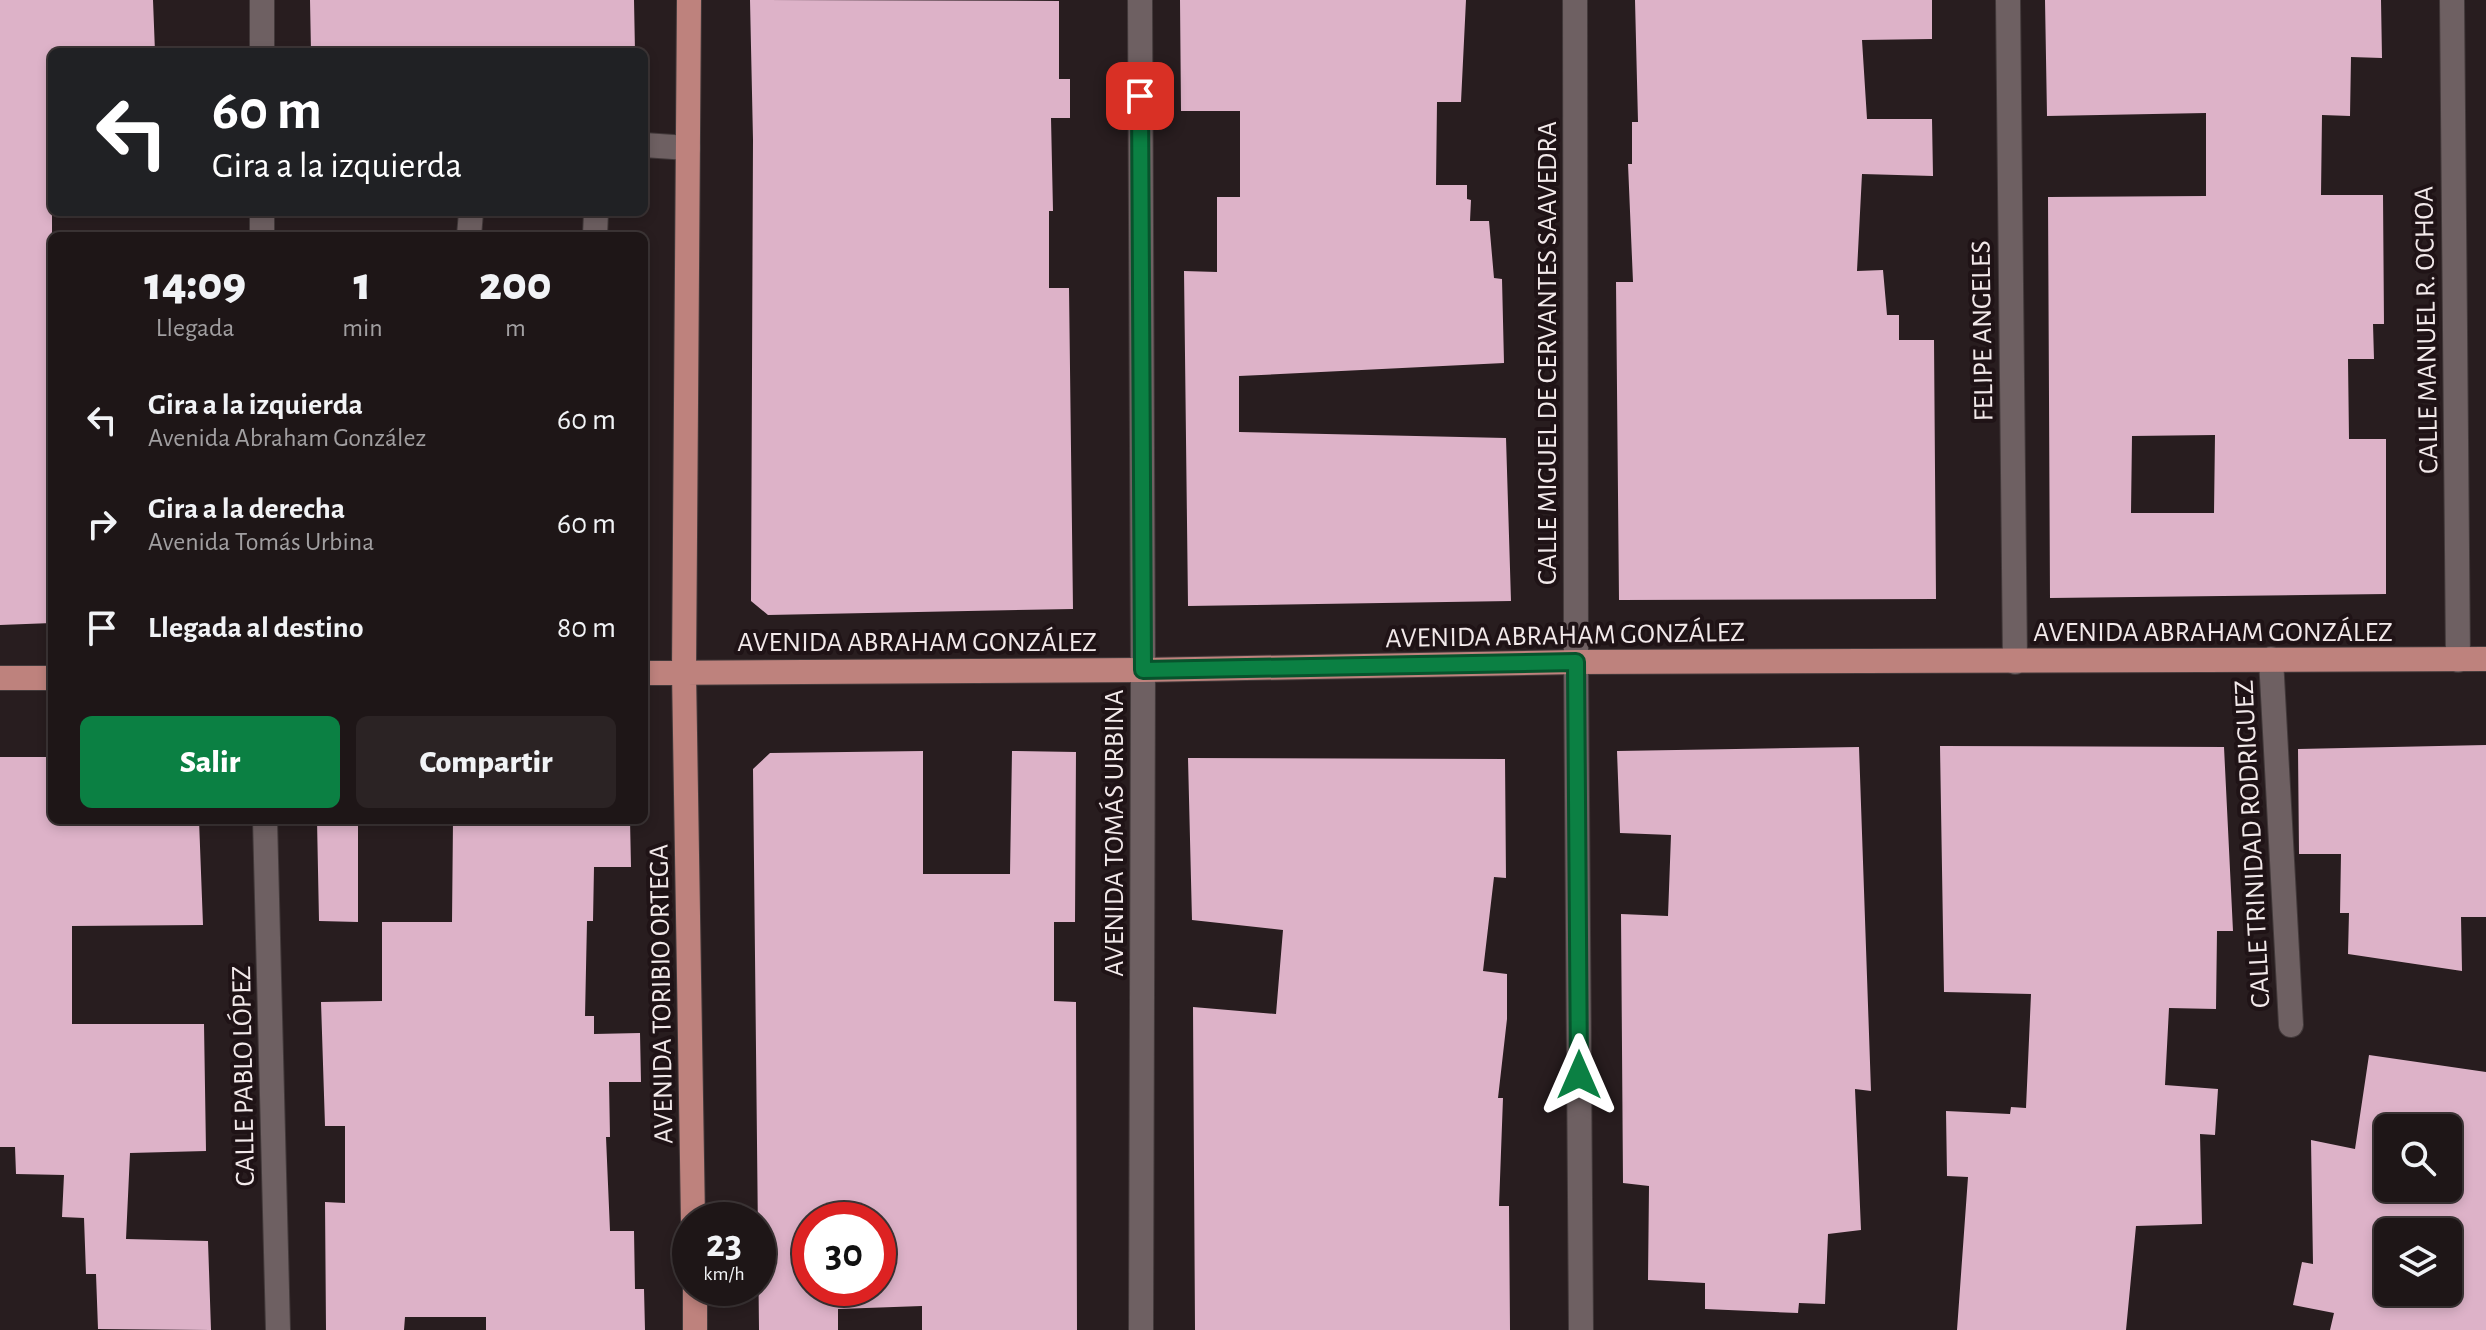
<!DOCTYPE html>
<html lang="es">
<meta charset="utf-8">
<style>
body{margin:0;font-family:"Alegreya Sans",sans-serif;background:#2b2324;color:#f1f3f6;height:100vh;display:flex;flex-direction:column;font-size:30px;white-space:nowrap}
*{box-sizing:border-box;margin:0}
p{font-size:26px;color:#a19fa1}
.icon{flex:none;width:44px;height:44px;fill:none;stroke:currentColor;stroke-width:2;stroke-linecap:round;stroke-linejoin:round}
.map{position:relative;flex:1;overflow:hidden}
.details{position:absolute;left:48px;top:232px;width:600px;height:592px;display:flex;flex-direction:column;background:#1e1617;border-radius:12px;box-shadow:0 4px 12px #0003,0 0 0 2px #3c3536}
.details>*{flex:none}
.banner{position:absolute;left:48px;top:48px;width:600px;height:168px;border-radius:12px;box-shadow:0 4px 12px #0003,0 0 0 2px #3c3536;background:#202124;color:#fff;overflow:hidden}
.fabs{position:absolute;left:2374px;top:1114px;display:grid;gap:16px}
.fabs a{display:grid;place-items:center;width:88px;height:88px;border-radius:12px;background:#1e1617;box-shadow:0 4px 12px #0003,0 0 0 2px #3c3536;font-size:40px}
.speed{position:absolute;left:672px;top:1202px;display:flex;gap:16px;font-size:40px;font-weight:700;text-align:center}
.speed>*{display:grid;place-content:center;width:104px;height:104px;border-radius:50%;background:#1e1617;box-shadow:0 4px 12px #0003,0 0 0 2px #3c3536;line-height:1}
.speed small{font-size:20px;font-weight:400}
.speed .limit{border:12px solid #d22;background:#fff;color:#111}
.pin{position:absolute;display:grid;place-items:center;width:68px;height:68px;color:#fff;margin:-34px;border-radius:16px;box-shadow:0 4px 12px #0006}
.me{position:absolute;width:88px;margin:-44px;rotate:0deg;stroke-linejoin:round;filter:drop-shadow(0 0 6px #0008)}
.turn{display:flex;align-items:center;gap:28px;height:168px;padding:0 32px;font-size:36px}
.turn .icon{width:104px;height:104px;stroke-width:2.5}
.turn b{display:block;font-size:56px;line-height:68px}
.eta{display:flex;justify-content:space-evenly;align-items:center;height:136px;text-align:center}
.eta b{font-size:48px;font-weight:800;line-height:56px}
.action{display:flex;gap:16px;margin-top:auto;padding:16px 32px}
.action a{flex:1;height:92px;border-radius:12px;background:#0b8043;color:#fff;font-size:32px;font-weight:800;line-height:92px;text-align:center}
.action a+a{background:#2b2324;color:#f1f3f6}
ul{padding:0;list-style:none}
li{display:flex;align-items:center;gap:24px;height:104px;padding:0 32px}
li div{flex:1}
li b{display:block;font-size:30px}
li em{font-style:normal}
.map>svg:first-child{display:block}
.building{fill:#ddb2c8;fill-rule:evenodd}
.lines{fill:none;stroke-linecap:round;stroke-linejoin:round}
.minor-casing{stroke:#42393a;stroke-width:26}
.major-casing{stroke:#42393a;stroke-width:26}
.minor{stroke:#6e6062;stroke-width:24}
.major{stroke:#be827d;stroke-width:24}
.route-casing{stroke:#07532c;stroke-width:20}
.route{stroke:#0b8043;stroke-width:14}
.labels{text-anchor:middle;stroke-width:8;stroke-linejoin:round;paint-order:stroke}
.street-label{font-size:28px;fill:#f2e9ea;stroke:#1f1316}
</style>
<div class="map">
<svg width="2486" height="1330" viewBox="0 0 2486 1330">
<rect width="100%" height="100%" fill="#281d1f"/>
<path class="building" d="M 0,0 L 153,0 L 155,52 L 52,52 L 52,623 L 0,625 Z
M 310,0 L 634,0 L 635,52 L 311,52 Z
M 750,0 L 1059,1 L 1059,79 L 1070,79 L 1070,118 L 1051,118 L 1053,211 L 1049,211 L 1049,288 L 1069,288 L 1073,609 L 768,615 L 751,601 L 753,140 Z
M 1180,0 L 1466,0 L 1461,102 L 1437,102 L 1436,185 L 1467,185 L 1467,199 L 1471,200 L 1470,221 L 1489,221 L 1494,278 L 1502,279 L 1504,363 L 1239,376 L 1239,432 L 1506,438 L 1511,601 L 1188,606 L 1184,271 L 1217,272 L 1217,197 L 1240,197 L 1240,111 L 1181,111 Z
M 1635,0 L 1932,0 L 1932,39 L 1862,40 L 1867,119 L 1932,119 L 1933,176 L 1862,174 L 1857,271 L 1883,270 L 1887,315 L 1899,315 L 1899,340 L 1934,340 L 1936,599 L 1619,600 L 1616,282 L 1633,282 L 1628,164 L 1632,164 L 1632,122 L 1638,122 Z
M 2045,0 L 2381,0 L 2382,58 L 2351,57 L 2350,116 L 2322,115 L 2321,195 L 2383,195 L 2384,324 L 2373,324 L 2374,359 L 2348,359 L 2349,439 L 2386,439 L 2386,594 L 2050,598 L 2048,197 L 2206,196 L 2206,113 L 2047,116 ZM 2215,435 L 2214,513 L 2131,513 L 2132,436 Z
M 2486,745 L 2486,917 L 2461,917 L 2462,971 L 2348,954 L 2349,913 L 2340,913 L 2341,854 L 2299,854 L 2298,749 Z
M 1940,746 L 2224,747 L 2233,931 L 2217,931 L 2216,1009 L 2169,1008 L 2165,1085 L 2218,1089 L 2215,1135 L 2200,1134 L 2202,1224 L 2136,1226 L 2126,1330 L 1957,1330 L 1968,1177 L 1947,1176 L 1946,1111 L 2010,1114 L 2011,1107 L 2026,1108 L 2031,994 L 1944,992 Z
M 1859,747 L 1871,1091 L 1855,1089 L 1861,1230 L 1828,1234 L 1825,1304 L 1799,1303 L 1798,1313 L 1705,1309 L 1705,1283 L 1648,1280 L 1649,1186 L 1623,1183 L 1621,914 L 1668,916 L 1671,835 L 1620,833 L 1617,751 Z
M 923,751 L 923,874 L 1010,874 L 1012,751 L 1076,752 L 1075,922 L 1054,922 L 1054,1001 L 1076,1002 L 1077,1330 L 922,1330 L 922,1306 L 838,1309 L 838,1330 L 759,1330 L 753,769 L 770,753 ZM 810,1220 L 878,1220 L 878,1288 L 810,1288 Z
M 0,757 L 52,757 L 52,820 L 199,820 L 203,925 L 72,926 L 72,1024 L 204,1024 L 206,1151 L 130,1153 L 126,1239 L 208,1241 L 211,1330 L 98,1329 L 96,1274 L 86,1274 L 84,1218 L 62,1217 L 64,1175 L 16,1174 L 15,1147 L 0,1147 Z
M 1188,758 L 1505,759 L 1506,878 L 1494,877 L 1483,971 L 1507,974 L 1507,1019 L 1498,1098 L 1503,1098 L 1499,1206 L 1509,1206 L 1510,1330 L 1195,1330 L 1193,1007 L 1276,1014 L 1283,930 L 1192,920 Z
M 317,820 L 358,820 L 358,922 L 319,921 Z
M 453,820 L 630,820 L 631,867 L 594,867 L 593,921 L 587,921 L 585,1016 L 594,1016 L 594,1034 L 640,1033 L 641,1082 L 609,1082 L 610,1137 L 606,1137 L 610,1231 L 634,1231 L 635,1289 L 644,1289 L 645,1330 L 486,1330 L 486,1317 L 405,1317 L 404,1330 L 326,1330 L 325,1202 L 345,1203 L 345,1126 L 325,1126 L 321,1002 L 382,1001 L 382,922 L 452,922 Z
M 2369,1055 L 2486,1072 L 2486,1330 L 2330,1330 L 2334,1313 L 2293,1305 L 2302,1262 L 2313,1264 L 2311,1140 L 2355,1149 ZM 2388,1128 L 2448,1128 L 2448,1188 L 2388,1188 ZM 2388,1232 L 2448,1232 L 2448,1292 L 2388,1292 Z"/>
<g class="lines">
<g class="minor-casing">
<path id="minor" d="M 1140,0 L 1143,670 L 1141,1330
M 1575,0 L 1576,662 L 1581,1330
M 2008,0 L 2015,662
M 2452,0 L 2458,660
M 262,52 L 262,0
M 644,145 L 688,148
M 262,236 L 262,212
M 469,236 L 471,212
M 595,236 L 596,212
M 2271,659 L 2291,1025
M 265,820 L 278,1330"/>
</g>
<g class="major-casing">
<path id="major" d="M 689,0 L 684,672 L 693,1220
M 644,673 L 1143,670 L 1576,662 L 2486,659
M 0,678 L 52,678
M 695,1288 L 695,1330"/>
</g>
<use href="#minor" class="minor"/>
<use href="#major" class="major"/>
</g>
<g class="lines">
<g class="route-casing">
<path id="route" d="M 1140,96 L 1143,670 L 1576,662 L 1579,1075"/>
</g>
<use href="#route" class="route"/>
</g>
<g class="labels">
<g class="street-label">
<text transform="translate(2425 330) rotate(-91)" y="10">CALLE MANUEL R. OCHOA</text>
<text transform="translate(1981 331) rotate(-91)" y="10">FELIPE ANGELES</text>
<text transform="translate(1546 353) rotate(-90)" y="10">CALLE MIGUEL DE CERVANTES SAAVEDRA</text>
<text x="2213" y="641">AVENIDA ABRAHAM GONZÁLEZ</text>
<text transform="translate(1565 634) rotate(-1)" y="10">AVENIDA ABRAHAM GONZÁLEZ</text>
<text x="917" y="651">AVENIDA ABRAHAM GONZÁLEZ</text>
<text transform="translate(1113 833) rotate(-90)" y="10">AVENIDA TOMÁS URBINA</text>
<text transform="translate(2251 844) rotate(-93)" y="10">CALLE TRINIDAD RODRIGUEZ</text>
<text transform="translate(660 994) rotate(-91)" y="10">AVENIDA TORIBIO ORTEGA</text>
<text transform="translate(242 1076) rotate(-91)" y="10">CALLE PABLO LÓPEZ</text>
</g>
</g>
</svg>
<div class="fabs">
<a><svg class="icon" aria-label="search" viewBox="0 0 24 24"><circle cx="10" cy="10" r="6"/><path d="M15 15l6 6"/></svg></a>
<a><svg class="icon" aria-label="layers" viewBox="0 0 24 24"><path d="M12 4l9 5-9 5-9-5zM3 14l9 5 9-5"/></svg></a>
</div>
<div class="speed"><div>23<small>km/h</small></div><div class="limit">30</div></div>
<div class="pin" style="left:1140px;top:96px;background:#d93025"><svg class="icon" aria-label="arrive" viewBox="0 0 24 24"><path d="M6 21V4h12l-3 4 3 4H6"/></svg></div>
<svg class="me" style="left:1579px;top:1075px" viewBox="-20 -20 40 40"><path d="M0-17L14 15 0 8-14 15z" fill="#0b8043" stroke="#fff" stroke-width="4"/></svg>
<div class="banner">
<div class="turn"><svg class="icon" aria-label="left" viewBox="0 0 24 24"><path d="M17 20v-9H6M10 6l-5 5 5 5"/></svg><div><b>60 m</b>Gira a la izquierda</div></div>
</div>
<section class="details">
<div class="eta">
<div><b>14:09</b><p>Llegada</p></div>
<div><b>1</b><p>min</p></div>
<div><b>200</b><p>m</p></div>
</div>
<ul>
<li><svg class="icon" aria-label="left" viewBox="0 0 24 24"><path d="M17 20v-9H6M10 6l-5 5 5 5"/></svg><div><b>Gira a la izquierda</b><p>Avenida Abraham González</p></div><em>60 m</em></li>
<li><svg class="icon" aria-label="right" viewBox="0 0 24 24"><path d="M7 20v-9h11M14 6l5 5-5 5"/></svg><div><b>Gira a la derecha</b><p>Avenida Tomás Urbina</p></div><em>60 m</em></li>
<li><svg class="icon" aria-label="arrive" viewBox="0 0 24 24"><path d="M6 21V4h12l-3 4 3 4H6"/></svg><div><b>Llegada al destino</b></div><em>80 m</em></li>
</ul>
<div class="action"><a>Salir</a><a>Compartir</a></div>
</section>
</div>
